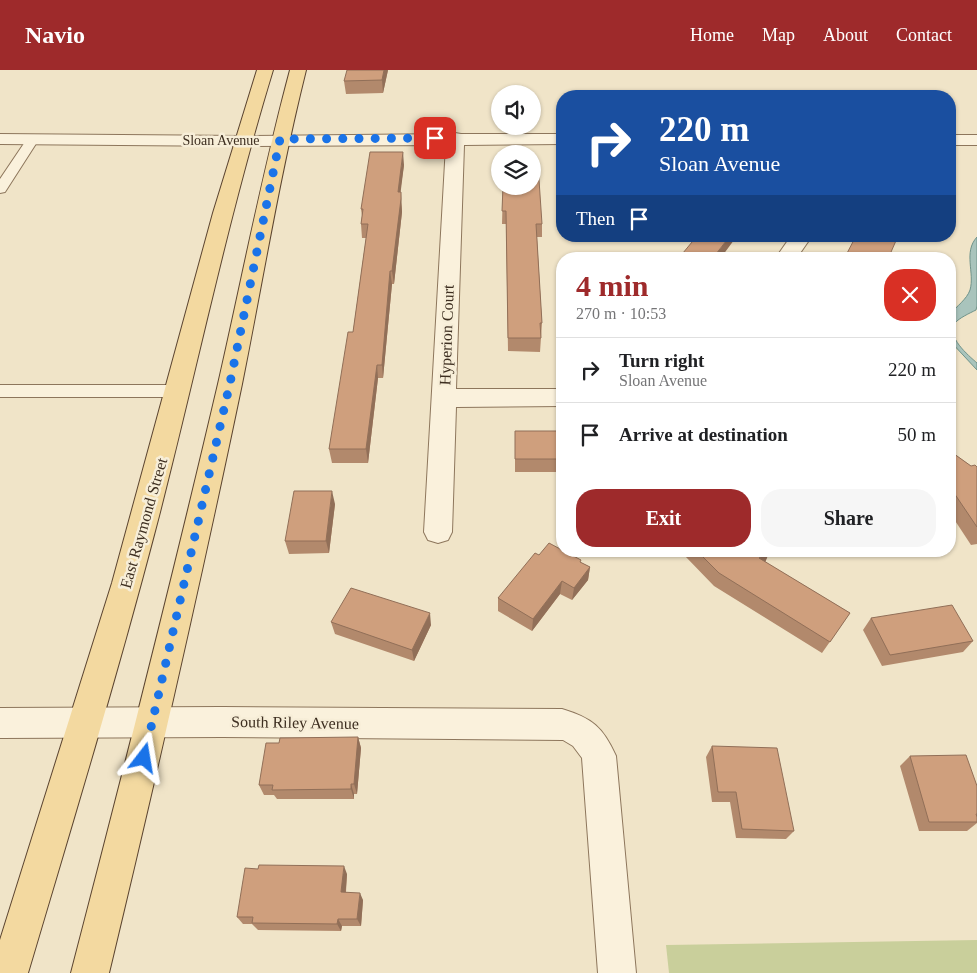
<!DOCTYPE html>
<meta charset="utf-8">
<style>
body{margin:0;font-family:"Times New Roman",serif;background:#f6f6f6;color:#202124;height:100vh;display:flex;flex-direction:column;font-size:19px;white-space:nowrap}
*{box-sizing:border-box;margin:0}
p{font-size:16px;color:#757577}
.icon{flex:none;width:28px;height:28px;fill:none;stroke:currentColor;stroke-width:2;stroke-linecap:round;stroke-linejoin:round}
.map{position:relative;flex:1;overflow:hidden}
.side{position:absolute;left:556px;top:182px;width:400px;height:305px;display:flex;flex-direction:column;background:#fff;border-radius:20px;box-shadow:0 1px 4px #0004}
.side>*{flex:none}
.banner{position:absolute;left:556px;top:20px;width:400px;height:152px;border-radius:20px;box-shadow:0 1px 4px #0004;background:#1a4fa0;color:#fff;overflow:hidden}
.fabs{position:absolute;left:491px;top:15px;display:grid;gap:10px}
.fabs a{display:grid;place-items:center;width:50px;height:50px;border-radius:50%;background:#fff;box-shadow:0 1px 4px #0004;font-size:25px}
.pin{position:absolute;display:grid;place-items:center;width:42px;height:42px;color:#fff;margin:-21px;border-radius:10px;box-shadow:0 2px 8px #0006}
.me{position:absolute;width:55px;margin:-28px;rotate:14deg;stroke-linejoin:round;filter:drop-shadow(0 0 4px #0008)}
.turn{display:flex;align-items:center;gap:18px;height:105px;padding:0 20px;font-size:22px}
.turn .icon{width:65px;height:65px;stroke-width:2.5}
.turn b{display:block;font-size:35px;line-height:42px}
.then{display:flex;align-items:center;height:48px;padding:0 20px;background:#0003;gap:10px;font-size:19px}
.round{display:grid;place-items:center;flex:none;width:52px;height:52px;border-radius:20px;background:#f6f6f6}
.summary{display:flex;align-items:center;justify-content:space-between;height:85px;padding:0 20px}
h1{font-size:30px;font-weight:600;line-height:38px;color:#9e2a2b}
.action{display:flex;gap:10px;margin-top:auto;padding:10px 20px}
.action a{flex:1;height:58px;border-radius:20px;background:#9e2a2b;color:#fff;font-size:20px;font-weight:600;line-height:58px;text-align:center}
.action a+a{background:#f6f6f6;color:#202124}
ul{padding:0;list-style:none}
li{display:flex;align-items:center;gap:15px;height:65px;padding:0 20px;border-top:1px solid #e0e0e0}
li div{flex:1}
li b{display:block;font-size:19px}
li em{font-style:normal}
header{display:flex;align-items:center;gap:30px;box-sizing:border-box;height:70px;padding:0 25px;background:#9e2a2b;color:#fff}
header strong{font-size:24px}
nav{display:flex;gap:28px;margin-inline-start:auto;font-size:18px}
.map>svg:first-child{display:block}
.green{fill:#c9cf9b}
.water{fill:#a9c4bc;stroke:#6f938a}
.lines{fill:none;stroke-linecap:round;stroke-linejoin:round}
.lane-casing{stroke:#8d765c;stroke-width:2}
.street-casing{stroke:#8d765c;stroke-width:2}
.primary-casing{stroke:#5b4430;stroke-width:2}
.lane{fill:#faf1dc;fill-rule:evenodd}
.street{fill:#faf1dc;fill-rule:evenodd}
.primary{fill:#f3d9a0;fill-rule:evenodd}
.wall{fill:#b2896c}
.shaded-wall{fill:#916f58}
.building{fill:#cf9f7d;stroke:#916f58}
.route{stroke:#1a73e8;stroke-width:9;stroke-dasharray:0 16.2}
.labels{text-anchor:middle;stroke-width:5;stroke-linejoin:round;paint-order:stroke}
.far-street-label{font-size:14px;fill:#3d2e20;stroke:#f7eed8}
.street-label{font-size:16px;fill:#3d2e20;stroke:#f7eed8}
</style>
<header>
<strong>Navio</strong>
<nav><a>Home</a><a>Map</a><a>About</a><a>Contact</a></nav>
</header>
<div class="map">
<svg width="977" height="903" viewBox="0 0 977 903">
<rect width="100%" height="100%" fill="#f0e4c8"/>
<path class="green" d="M 977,870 L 977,903 L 669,903 L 666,875 Z"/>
<path class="water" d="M 977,167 L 977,236 L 976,240 C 970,243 959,248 955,253 C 946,267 968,285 977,293 L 977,300 L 950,271 L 950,244 C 956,237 967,229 970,220 C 975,203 963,182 977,167 Z"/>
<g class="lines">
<g class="lane-casing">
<path id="lane" d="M 33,65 L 39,69 L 5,122 L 0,123 L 0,109 L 29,66 Z
M 0,315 L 177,315 L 183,317 L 185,321 L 183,325 L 177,327 L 0,327 Z"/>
</g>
<g class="street-casing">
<path id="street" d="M 455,63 L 461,64 L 562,64 L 562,74 L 464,75 L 456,319 L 562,319 L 562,336 L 456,337 L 452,462 L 448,470 L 438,473 L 428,470 L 424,462 L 446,75 L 242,76 L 0,74 L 0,64 L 242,66 L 449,64 Z
M 950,65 L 977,65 L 977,75 L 950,75 Z
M 791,166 L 812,166 L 796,189 L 775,189 Z
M 222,637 L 562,639 C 592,648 603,657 616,686 L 636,903 L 598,903 L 582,688 L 573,676 L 563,670 L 222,667 L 0,668 L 0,638 Z"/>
</g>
<g class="primary-casing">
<path id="primary" d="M 257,0 L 273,0 C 228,147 197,298 159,446 C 119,600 73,751 28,903 L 0,903 L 0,870 L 112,513 L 213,143 Z
M 290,0 L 306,0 C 280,104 263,209 242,314 C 201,511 156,707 109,903 L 71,903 C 122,707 172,511 218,314 C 242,209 262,104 290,0 Z"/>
</g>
<use href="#lane" class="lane"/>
<use href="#street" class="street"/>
<use href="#primary" class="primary"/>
</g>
<path class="wall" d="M 388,0 L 383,23 L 346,24 L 344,11 Z
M 404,95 L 400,122 L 402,142 L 394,214 L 392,214 L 383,308 L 378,308 L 368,393 L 332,393 L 329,379 L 353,262 L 366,168 L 362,168 L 361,154 L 362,146 L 361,139 Z
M 503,116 L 542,154 L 542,167 L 537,167 L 542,253 L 540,282 L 508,281 L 506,154 L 502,154 Z
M 515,361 L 562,361 L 562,402 L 515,402 Z
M 950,381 L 971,396 L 977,397 L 977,474 L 971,475 L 950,443 Z
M 335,434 L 329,483 L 289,484 L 285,471 Z
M 686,481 L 767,481 L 769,483 L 765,492 L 850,543 L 822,583 L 714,516 L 685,486 Z
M 539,485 L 580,492 L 590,497 L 588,510 L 572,530 L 560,524 L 532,561 L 498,541 L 498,528 Z
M 871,548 L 973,571 L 963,582 L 882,596 L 863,560 Z
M 331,552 L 431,555 L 414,591 L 335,564 Z
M 358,667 L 361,678 L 357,724 L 354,724 L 354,729 L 277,729 L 274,725 L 264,725 L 259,715 L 279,673 Z
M 712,676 L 794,761 L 786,769 L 736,768 L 730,732 L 712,732 L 706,687 Z
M 910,686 L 977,716 L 977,753 L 967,761 L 919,761 L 900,696 Z
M 347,804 L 346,822 L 363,830 L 361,856 L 342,856 L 341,861 L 258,860 L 252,854 L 243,854 L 237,847 Z"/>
<path class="shaded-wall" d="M 384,0 L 388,0 L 383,23 L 382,10 Z
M 403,82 L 404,95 L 399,135 L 398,122 Z
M 401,122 L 402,142 L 394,214 L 392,201 Z
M 730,166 L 737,166 L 720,189 L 712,189 Z
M 390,201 L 392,214 L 383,308 L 382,295 Z
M 377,295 L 378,308 L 368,393 L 366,379 Z
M 332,421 L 335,434 L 329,483 L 326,471 Z
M 769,483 L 764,495 L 759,488 Z
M 590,497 L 588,510 L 572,530 L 574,518 Z
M 562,511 L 560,524 L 532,561 L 533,549 Z
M 430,543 L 431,555 L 414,591 L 412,580 Z
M 358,667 L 361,678 L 357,724 L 354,714 Z
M 351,714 L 354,724 L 354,729 L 351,719 Z
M 344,796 L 347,804 L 345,830 L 341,822 Z
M 360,823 L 363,830 L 361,856 L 357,849 Z
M 338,849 L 342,856 L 341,861 L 337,854 Z"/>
<path class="building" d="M 347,0 L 384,0 L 382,10 L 344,11 Z
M 370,82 L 403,82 L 398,122 L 401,122 L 401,129 L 392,201 L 390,201 L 382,295 L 377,295 L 366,379 L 329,379 L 348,262 L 353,262 L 368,154 L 361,154 L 363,139 L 361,139 Z
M 504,82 L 530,82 L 530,84 L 504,84 Z
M 532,95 L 538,95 L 542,154 L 536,154 L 542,253 L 540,253 L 541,268 L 508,268 L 506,141 L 502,141 L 503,116 L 532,116 Z
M 697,166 L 730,166 L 712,189 L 678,189 Z
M 856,166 L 898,166 L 888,189 L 844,189 Z
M 515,361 L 562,361 L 562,389 L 515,389 Z
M 950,381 L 971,396 L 975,395 L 977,397 L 977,457 L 950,417 Z
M 294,421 L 332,421 L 326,471 L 285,471 Z
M 549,473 L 562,480 L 562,481 L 564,481 L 581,490 L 580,492 L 590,497 L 574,518 L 562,511 L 533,549 L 498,528 L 535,483 L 539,485 Z
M 697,481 L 767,481 L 769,483 L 759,488 L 850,543 L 830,572 L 719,503 Z
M 351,518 L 430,543 L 412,580 L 331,552 Z
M 952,535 L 973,571 L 890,585 L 871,548 Z
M 358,667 L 354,714 L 351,714 L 351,719 L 272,720 L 273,715 L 259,715 L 266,673 L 279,673 L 280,668 Z
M 712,676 L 777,678 L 794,761 L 742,759 L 736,722 L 718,722 Z
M 966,685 L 977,716 L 977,744 L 976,744 L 977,747 L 977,752 L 929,752 L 910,686 Z
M 259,795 L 344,796 L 341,822 L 360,823 L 357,849 L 338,849 L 337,854 L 252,853 L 253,847 L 237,847 L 245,798 L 258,799 Z"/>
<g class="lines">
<path class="route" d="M 144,688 L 230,313 L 280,69 L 435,68"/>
</g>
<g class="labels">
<g class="far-street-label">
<text x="221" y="75">Sloan Avenue</text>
</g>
<g class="street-label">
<text transform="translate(446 265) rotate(-88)" y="6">Hyperion Court</text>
<text transform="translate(143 453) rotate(-74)" y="6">East Raymond Street</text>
<text transform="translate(295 652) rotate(1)" y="6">South Riley Avenue</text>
</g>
</g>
</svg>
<div class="fabs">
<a><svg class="icon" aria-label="sound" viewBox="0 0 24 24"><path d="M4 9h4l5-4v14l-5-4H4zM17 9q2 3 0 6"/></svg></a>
<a><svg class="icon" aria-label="layers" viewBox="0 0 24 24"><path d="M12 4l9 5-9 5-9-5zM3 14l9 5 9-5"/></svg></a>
</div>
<div class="pin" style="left:435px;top:68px;background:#d93025"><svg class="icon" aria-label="arrive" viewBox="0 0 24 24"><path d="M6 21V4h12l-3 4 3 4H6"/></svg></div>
<svg class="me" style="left:144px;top:688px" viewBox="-20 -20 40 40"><path d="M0-17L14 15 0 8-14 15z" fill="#1a73e8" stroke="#fff" stroke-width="4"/></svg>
<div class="banner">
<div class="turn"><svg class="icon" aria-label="right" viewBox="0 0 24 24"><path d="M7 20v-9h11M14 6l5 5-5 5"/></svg><div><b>220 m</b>Sloan Avenue</div></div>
<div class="then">Then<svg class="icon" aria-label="arrive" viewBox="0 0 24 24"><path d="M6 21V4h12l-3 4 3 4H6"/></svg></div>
</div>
<section class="side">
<div class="summary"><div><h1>4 min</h1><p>270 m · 10:53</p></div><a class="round" style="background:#d93025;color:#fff"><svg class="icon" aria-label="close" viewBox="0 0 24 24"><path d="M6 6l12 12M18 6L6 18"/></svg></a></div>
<ul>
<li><svg class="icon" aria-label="right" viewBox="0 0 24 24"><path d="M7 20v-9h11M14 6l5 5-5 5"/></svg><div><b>Turn right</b><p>Sloan Avenue</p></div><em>220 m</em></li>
<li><svg class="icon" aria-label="arrive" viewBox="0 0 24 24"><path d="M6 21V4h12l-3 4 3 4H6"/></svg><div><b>Arrive at destination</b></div><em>50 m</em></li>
</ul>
<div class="action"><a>Exit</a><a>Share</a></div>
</section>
</div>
